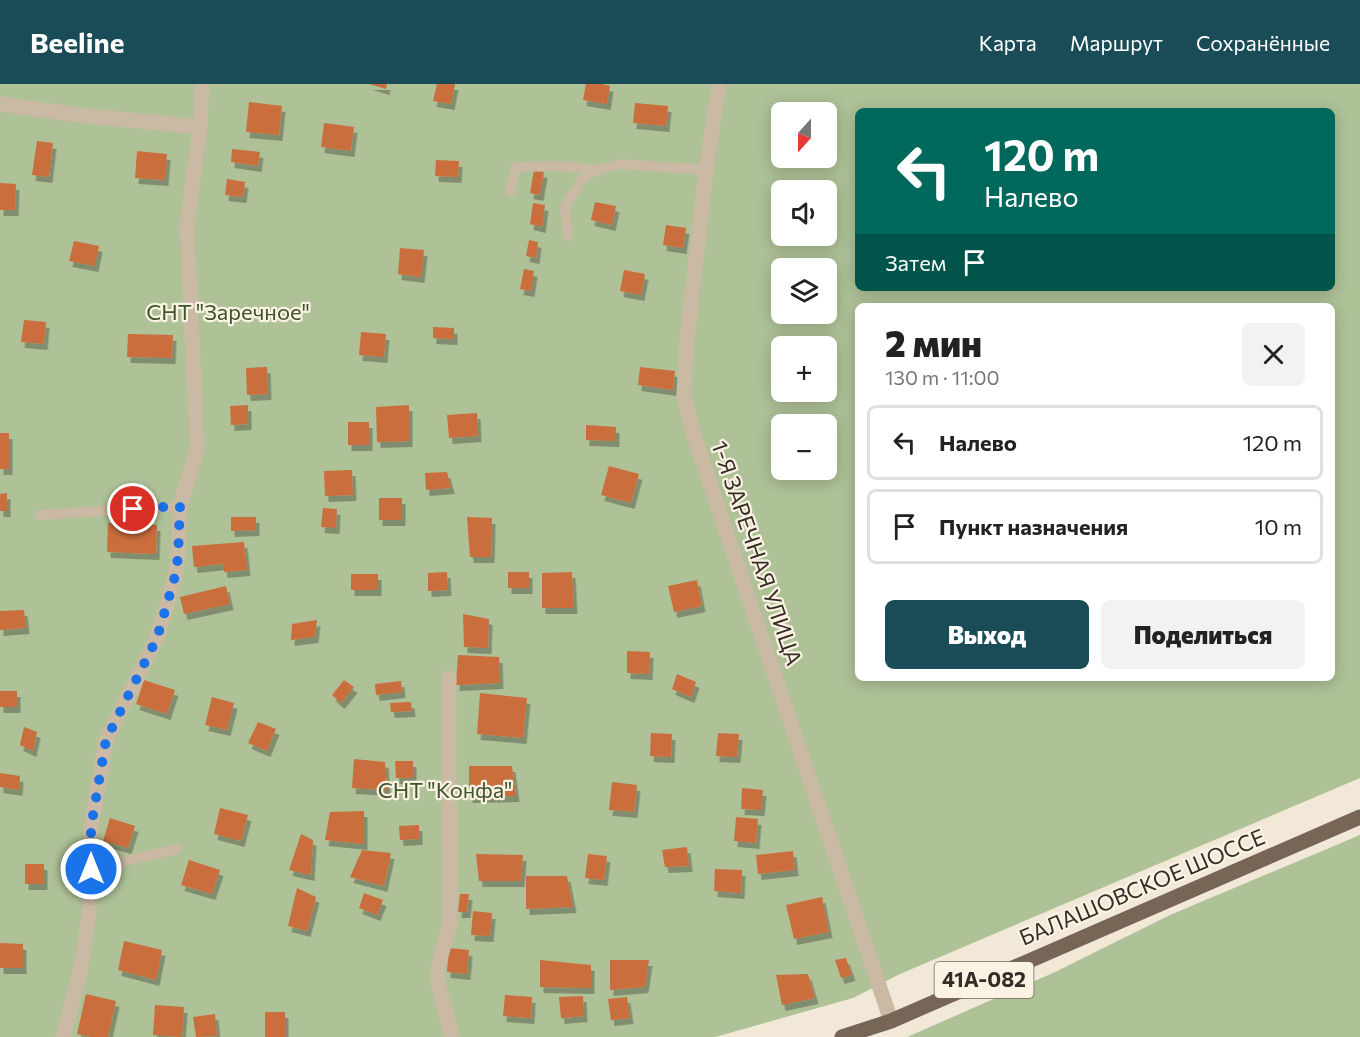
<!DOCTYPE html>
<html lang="ru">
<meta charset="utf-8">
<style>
body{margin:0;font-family:Commissioner,sans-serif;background:#f2f2f2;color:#222;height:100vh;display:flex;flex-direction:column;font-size:22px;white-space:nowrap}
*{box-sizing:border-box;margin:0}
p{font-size:20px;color:#767676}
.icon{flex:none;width:33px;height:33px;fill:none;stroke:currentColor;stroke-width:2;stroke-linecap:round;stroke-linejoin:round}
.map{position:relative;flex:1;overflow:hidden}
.sheet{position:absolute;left:855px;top:219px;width:480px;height:378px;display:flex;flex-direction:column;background:#fff;border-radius:9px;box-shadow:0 3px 15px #0003}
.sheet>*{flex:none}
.guide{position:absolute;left:855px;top:24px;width:480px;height:183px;border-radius:9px;box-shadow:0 3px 15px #0003;background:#00695c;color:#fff;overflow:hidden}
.needle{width:39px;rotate:201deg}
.fabs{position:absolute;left:771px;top:18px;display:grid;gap:12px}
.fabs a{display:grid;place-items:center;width:66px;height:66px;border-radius:9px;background:#fff;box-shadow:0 3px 15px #0003;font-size:30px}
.pin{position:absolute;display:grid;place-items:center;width:51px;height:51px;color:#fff;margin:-26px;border:3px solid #fff;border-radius:50%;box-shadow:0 2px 6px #0007}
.me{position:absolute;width:66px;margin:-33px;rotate:0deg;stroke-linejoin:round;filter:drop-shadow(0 0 4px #0008)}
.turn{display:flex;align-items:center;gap:21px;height:126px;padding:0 30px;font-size:27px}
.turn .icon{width:78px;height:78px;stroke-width:2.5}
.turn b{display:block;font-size:42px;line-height:51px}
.then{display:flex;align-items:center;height:57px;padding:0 30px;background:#0003;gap:12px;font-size:22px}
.round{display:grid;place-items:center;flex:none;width:63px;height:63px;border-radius:9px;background:#f2f2f2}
.overview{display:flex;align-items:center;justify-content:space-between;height:102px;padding:0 30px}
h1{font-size:36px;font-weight:800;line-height:45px}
.cta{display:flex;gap:12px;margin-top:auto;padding:12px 30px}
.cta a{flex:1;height:69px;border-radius:9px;background:#1a4c57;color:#fff;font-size:24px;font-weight:800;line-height:69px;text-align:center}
.cta a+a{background:#f2f2f2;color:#222}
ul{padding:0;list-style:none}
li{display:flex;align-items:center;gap:18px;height:75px;margin:0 12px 9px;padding:0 18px;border:3px solid #e0e0e0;border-radius:9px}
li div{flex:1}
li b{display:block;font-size:22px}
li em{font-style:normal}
header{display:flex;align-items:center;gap:36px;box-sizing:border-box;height:84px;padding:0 30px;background:#1a4c57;color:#fff}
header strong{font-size:28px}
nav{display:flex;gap:33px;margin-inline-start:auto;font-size:21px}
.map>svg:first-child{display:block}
.green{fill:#aec197;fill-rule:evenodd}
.building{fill:#cb6e3c;filter:url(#shadow)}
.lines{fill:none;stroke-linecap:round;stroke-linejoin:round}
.lane{stroke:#cab9a3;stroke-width:10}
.street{stroke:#cab9a3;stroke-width:15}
.primary{stroke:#776556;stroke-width:15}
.route{stroke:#1a73e8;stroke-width:10;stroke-dasharray:0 18}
.labels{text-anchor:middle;stroke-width:4.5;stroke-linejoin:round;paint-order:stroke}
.shield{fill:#faf2e3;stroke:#6f675e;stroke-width:1.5}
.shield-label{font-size:21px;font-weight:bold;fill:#342c25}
.park-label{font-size:22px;fill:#3f5428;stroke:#faf2e3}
.street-label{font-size:22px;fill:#342c25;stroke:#faf2e3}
</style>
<header>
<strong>Beeline</strong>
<nav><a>Карта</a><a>Маршрут</a><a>Сохранённые</a></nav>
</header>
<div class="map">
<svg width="1360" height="953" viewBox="0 0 1360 953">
<defs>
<filter id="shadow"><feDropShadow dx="3.5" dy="6" stdDeviation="0" flood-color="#0004"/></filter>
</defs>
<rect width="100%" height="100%" fill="#f2e8d7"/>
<path class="green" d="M 0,0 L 1360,0 L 1360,694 L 900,890 L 853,914 L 715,953 L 0,953 ZM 858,27 L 1332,27 L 1332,204 L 858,204 ZM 782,28 L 826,28 L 826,74 L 782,74 ZM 782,106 L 826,106 L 826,152 L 782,152 ZM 782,184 L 826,184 L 826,230 L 782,230 ZM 858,222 L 1332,222 L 1332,594 L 858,594 ZM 782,262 L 826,262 L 826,308 L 782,308 ZM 782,340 L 826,340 L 826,386 L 782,386 Z
M 1360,751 L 1360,953 L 907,953 L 1053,889 L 1170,831 Z"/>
<path class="building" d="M 369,0 L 387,0 L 386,5 Z
M 437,0 L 455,0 L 451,20 L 433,17 Z
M 586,0 L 602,0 L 610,2 L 607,20 L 583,16 Z
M 249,18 L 282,22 L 279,51 L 246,48 Z
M 635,19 L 668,22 L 666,42 L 633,39 Z
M 324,39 L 354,43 L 351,67 L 321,63 Z
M 37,57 L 53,59 L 49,93 L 32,91 Z
M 232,65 L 260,68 L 258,82 L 231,78 Z
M 137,67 L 167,70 L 165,96 L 135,94 Z
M 436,76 L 459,77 L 458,93 L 435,92 Z
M 534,86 L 544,88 L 540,111 L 530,109 Z
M 227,95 L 245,98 L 243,113 L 225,111 Z
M 0,99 L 16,100 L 15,126 L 0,126 Z
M 595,118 L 616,122 L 612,141 L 591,136 Z
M 533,119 L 545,121 L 542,143 L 530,140 Z
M 666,141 L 686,144 L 683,164 L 663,161 Z
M 529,156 L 538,158 L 536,174 L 526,172 Z
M 74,157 L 99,162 L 95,182 L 69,177 Z
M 400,164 L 424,166 L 421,193 L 398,190 Z
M 524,185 L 534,187 L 531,207 L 520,205 Z
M 624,186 L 645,190 L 641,211 L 620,207 Z
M 24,236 L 46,238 L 44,260 L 21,258 Z
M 433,243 L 454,244 L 454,255 L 433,254 Z
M 361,248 L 386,250 L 384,273 L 359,271 Z
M 128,250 L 173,251 L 172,274 L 127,273 Z
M 267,283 L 268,310 L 247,311 L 246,284 Z
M 640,283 L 675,287 L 673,306 L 638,301 Z
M 248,321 L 248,340 L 231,341 L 230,322 Z
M 409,321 L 409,357 L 377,358 L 376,323 Z
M 477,329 L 478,352 L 449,354 L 447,331 Z
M 348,338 L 369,338 L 369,361 L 348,361 Z
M 586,341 L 616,343 L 616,357 L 586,356 Z
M 0,349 L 9,349 L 9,385 L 0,385 Z
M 609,382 L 639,390 L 631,419 L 601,411 Z
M 352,386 L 353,411 L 325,412 L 324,387 Z
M 447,388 L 451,404 L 426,406 L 425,389 Z
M 7,409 L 7,427 L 0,427 L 0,410 Z
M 379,414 L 402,414 L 402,436 L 379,436 Z
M 323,424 L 337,425 L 336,444 L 321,443 Z
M 231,433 L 256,433 L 256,446 L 231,447 Z
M 467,433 L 492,434 L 491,473 L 470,473 Z
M 108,439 L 157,441 L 156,470 L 107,468 Z
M 244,458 L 247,486 L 224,488 L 223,480 L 194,483 L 192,462 Z
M 447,488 L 448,506 L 428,507 L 428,489 Z
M 508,488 L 529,488 L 529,504 L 508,504 Z
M 572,488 L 574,524 L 542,524 L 542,489 Z
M 351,490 L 378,490 L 378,506 L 351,506 Z
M 697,496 L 702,522 L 674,528 L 668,502 Z
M 226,502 L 230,520 L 184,530 L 180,513 Z
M 24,526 L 26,544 L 0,546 L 0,527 Z
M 463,530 L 489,535 L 488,564 L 464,563 Z
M 317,536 L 315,553 L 291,556 L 292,540 Z
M 627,567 L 650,568 L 649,590 L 627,589 Z
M 458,571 L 499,573 L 500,599 L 456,601 Z
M 677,590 L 696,598 L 691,613 L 672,605 Z
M 144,596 L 175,606 L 167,630 L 136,620 Z
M 344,596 L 354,603 L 341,619 L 332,611 Z
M 401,597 L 402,608 L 376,611 L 375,600 Z
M 0,607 L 17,607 L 17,623 L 0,623 Z
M 480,609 L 527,614 L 523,654 L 477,650 Z
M 212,613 L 234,619 L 227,646 L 205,641 Z
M 411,618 L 412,627 L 391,628 L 390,619 Z
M 258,638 L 276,645 L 267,667 L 248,659 Z
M 24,643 L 37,648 L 33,667 L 20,661 Z
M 651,649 L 672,650 L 671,673 L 650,672 Z
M 718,649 L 739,650 L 737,673 L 716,672 Z
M 354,675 L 385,678 L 387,706 L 352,704 Z
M 395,677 L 413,677 L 413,694 L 396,694 Z
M 469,682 L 512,682 L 516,712 L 469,713 Z
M 0,689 L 20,692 L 19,706 L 0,703 Z
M 612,698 L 637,701 L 634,728 L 609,726 Z
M 742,704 L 763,706 L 761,726 L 741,725 Z
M 220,724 L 248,731 L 241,757 L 214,750 Z
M 364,727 L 364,760 L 325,756 L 330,728 Z
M 736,733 L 758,735 L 756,759 L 734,757 Z
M 110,734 L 135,742 L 128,764 L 103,757 Z
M 419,741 L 419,755 L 400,756 L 399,742 Z
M 301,750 L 313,756 L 311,791 L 289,786 Z
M 687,763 L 689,782 L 665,783 L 662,766 Z
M 362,766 L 391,769 L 384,802 L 350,793 Z
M 793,767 L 795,786 L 758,790 L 756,771 Z
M 476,770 L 523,771 L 521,797 L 479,797 Z
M 588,770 L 607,772 L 604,796 L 585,794 Z
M 189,776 L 220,786 L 212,810 L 181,801 Z
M 25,780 L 44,780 L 44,800 L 25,800 Z
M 715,785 L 742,786 L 741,809 L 714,807 Z
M 526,792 L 567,792 L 573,823 L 526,825 Z
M 297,804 L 316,813 L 307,847 L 288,842 Z
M 364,809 L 383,816 L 377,831 L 359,824 Z
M 460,810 L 469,810 L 467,828 L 458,828 Z
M 822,813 L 829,848 L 794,855 L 786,821 Z
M 473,827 L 492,829 L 490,852 L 471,851 Z
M 124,857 L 162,866 L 156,896 L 118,886 Z
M 0,859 L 23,860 L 23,884 L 0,884 Z
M 449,864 L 469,866 L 467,890 L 447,888 Z
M 846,874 L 852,891 L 841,894 L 835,876 Z
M 540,876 L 591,881 L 591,904 L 540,903 Z
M 610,876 L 649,876 L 645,903 L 610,906 Z
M 808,890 L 815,914 L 782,921 L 776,891 Z
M 86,910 L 116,917 L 108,953 L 91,953 L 77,950 Z
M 505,911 L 532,913 L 531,934 L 503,932 Z
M 583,912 L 584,932 L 561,934 L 559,913 Z
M 627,913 L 630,934 L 611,936 L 608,915 Z
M 155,921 L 184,923 L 182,953 L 153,951 Z
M 265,928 L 285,928 L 285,953 L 265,953 Z
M 215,930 L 217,952 L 196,953 L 193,933 Z"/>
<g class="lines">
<path class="lane" d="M 510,108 L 516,83 L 564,82 L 596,86
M 568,152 L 565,122 L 585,91 L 619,80 L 706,86
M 40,431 L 180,422
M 91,785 L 177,765"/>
<path class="street" d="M 719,0 L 706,86 L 686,264 L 684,312 L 694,352 L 891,937
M 0,20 L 78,31 L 200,43
M 449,594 L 450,839 L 438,883 L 438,899 L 452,953
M 63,953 L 80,889 L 89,829 L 91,743 L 106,656 L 157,554 L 174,496 L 178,474 L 180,422 L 197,365 L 187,141 L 200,43 L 202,0"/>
<path class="primary" d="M 842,953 L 891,937 L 1360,733"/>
</g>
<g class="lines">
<path class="route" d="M 91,785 L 91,743 L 106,656 L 157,554 L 174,496 L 178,474 L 180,422 L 133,425"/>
</g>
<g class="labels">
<rect class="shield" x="934.5" y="878" width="99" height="36" rx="4.5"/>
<g class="shield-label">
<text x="984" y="903">41А-082</text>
</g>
<g class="park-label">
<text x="228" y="236">СНТ "Заречное"</text>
<text x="445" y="714">СНТ "Конфа"</text>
</g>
<g class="street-label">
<text transform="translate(757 469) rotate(71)" y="8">1-Я ЗАРЕЧНАЯ УЛИЦА</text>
<text transform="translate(1142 803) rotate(-23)" y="8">БАЛАШОВСКОЕ ШОССЕ</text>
</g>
</g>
</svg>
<div class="fabs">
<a><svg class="needle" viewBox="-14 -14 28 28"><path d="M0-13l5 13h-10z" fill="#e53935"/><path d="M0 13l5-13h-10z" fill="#767676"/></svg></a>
<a><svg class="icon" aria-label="sound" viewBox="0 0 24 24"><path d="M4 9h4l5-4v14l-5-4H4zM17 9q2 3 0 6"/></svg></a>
<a><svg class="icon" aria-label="layers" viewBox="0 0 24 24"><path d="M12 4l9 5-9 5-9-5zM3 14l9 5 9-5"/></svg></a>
<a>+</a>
<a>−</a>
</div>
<div class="pin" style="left:133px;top:425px;background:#d93025"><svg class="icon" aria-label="arrive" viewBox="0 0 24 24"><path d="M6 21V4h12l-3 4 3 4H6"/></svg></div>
<svg class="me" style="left:91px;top:785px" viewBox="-20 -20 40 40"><circle r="17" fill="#1a73e8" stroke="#fff" stroke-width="3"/><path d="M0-11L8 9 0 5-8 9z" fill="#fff"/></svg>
<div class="guide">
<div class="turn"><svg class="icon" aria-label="left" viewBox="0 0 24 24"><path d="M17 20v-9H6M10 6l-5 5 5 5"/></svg><div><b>120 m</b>Налево</div></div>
<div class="then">Затем<svg class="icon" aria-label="arrive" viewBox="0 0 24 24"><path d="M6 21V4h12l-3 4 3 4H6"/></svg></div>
</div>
<section class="sheet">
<div class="overview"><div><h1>2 мин</h1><p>130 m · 11:00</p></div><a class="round"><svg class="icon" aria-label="close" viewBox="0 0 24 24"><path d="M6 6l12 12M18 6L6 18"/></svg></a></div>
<ul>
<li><svg class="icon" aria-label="left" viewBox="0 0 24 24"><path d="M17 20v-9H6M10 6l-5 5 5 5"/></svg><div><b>Налево</b></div><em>120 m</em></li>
<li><svg class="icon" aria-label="arrive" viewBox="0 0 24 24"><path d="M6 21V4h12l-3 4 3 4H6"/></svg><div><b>Пункт назначения</b></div><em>10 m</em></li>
</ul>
<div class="cta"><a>Выход</a><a>Поделиться</a></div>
</section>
</div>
